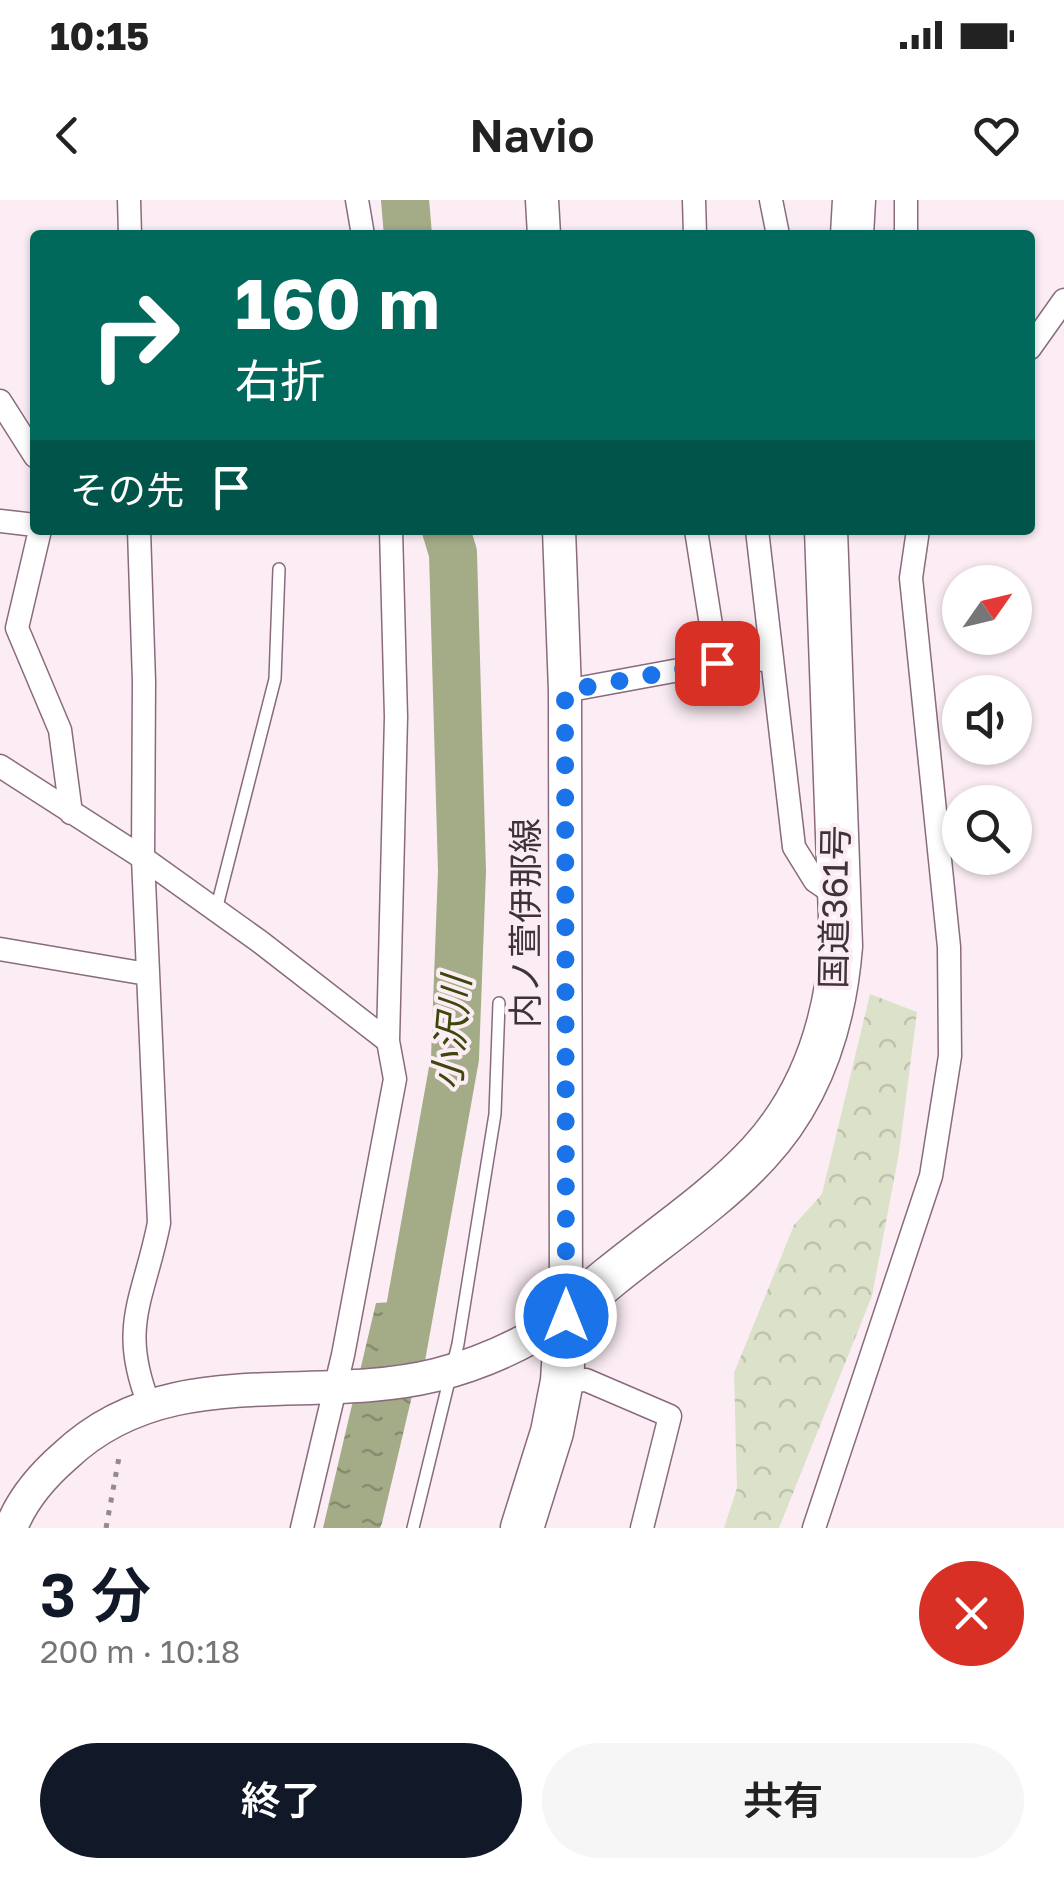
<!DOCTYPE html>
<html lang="ja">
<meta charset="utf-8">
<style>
body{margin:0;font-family:"Golos Text","Noto Sans JP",sans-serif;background:#f6f6f6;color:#222;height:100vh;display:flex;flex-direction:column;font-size:38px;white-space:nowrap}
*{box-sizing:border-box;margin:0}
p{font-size:32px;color:#767676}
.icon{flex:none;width:55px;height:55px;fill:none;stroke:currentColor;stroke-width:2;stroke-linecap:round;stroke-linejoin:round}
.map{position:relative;height:1328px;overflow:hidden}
.side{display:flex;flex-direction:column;background:#fff;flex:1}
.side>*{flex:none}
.hud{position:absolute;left:30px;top:30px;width:1005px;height:305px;border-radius:10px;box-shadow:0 2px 8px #0004;background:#00695c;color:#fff;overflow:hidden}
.needle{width:65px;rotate:56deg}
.buttons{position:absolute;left:942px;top:365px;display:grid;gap:20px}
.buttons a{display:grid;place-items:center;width:90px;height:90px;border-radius:50%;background:#fff;box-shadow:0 2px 8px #0004;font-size:50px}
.pin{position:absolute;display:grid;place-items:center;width:85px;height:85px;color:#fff;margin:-42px;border-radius:20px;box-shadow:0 5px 15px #0006}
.me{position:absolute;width:110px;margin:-55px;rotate:0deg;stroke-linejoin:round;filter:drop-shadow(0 0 8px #0008)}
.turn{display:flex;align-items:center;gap:35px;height:210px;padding:0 40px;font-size:45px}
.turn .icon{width:130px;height:130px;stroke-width:2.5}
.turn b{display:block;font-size:70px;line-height:85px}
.then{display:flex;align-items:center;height:95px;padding:0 40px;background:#0003;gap:20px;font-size:38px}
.round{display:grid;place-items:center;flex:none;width:105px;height:105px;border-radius:52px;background:#f6f6f6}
.summary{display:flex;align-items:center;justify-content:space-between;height:170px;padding:0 40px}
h1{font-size:60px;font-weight:600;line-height:75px;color:#111827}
.cta{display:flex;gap:20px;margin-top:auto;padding:20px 40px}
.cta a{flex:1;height:115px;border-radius:60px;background:#111827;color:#fff;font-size:40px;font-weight:600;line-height:115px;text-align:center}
.cta a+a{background:#f6f6f6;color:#222}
.status{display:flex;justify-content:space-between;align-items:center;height:70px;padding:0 50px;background:#fff;direction:ltr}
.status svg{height:28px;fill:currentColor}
header{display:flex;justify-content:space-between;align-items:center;height:130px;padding:0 40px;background:#fff;font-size:45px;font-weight:600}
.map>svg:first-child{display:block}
.forest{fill:url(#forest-crowns)}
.water{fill:url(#water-ripples)}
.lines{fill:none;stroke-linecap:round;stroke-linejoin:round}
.river{stroke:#a3ab87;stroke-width:48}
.lane-casing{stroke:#896b7d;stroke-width:14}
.street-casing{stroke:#896b7d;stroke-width:25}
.secondary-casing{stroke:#896b7d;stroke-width:35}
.highway-casing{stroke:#896b7d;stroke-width:45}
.path{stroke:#968890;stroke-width:5;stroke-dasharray:5 8;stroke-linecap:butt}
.lane{stroke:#fff;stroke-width:11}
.street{stroke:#fff;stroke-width:22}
.secondary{stroke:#fff;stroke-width:32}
.highway{stroke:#fff;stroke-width:42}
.route{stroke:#1a73e8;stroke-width:18;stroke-dasharray:0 32.4}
.labels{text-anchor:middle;stroke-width:8;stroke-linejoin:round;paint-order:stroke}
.street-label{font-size:35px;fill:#40323a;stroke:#fcedf5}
.water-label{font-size:38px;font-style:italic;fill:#3e470b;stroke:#fcedf5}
</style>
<div class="status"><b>10:15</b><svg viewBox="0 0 49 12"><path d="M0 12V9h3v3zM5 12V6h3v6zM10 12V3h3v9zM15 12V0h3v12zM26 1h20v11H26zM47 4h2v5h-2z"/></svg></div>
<header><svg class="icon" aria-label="back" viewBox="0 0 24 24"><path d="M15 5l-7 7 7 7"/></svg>Navio<svg class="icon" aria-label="heart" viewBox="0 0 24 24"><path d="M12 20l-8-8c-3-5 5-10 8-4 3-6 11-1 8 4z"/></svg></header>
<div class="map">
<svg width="1064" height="1328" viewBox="0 0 1064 1328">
<defs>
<pattern id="forest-crowns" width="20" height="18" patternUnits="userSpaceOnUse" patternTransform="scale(2.5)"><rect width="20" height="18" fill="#dce2ca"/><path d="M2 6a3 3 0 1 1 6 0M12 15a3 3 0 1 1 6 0" fill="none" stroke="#bec2ae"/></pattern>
<pattern id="water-ripples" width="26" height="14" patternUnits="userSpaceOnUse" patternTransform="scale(2.5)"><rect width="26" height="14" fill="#a3ab87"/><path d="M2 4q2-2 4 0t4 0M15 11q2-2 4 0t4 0" fill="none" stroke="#868c6f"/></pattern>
</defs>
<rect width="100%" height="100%" fill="#fcedf5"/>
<path class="forest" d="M 870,794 L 917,812 L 899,953 L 872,1096 L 779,1328 L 724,1328 L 737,1288 L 734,1173 L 794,1025 L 822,994 Z"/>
<path class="water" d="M 394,1102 L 432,1111 L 382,1323 L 380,1328 L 323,1328 L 376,1103 Z"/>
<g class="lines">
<path class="river" d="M 405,0 L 408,35
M 399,1170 L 455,858 L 462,671 L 453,353 L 446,330"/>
<g class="lane-casing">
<path id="lane" d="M 216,710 L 275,479 L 279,369
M 413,1328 L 458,1144 L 495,914 L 499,803"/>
</g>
<g class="street-casing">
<path id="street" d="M 129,0 L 130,35
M 357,0 L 363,35
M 694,0 L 695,35
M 771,0 L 778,35
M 906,0 L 906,35
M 1030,148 L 1064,100
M 0,201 L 35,256
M 0,321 L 35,325
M 40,330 L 17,428 L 60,530 L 71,613
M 139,330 L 144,482 L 143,658 L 159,1023 C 144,1099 118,1126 149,1204
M 696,330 L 717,463
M 757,330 L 794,647 L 815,681 L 840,698
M 565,491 L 717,463 L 771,459
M 0,566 L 143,658 L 259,741 L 388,841
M 0,749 L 147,774
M 562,1181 L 586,1180 L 670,1216 L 642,1328
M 302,1328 L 343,1155 L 395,879 L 388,841 L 396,517 L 391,330
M 814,1328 L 931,976 L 950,856 L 949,747 L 911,378 L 918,330"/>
</g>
<g class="secondary-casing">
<path id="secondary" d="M 542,0 L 544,35
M 11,1328 C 22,1299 42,1276 65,1256 C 168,1158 310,1206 436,1175 C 484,1163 525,1144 566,1116 L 565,491 L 559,330"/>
</g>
<g class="highway-casing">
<path id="highway" d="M 852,35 L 854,0
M 522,1328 L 552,1232 L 562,1181 L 566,1116 C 626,1057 701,1015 758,954 C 812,896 835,822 841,746 L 826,330"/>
</g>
<path class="path" d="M 106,1328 L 120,1252"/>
<use href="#lane" class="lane"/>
<use href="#street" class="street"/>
<use href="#secondary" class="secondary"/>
<use href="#highway" class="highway"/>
</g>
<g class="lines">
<path class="route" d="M 566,1116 L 565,491 L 717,463"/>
</g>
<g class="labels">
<g class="street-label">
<text transform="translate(835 707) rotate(-89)" y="12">国道361号</text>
<text transform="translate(526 723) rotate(-90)" y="12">内ノ萱伊那線</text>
</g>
<g class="water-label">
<text transform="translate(452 833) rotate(-85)" y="13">小沢川</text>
</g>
</g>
</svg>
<div class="buttons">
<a><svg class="needle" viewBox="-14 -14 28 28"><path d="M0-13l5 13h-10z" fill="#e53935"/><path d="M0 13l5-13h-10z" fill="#767676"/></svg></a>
<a><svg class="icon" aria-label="sound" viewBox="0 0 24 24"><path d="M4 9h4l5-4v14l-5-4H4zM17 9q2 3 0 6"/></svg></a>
<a><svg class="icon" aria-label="search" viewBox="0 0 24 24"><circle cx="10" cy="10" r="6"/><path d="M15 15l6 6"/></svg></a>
</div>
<div class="pin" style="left:717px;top:463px;background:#d93025"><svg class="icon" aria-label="arrive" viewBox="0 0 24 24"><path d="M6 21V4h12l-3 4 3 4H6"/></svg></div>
<svg class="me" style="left:566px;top:1116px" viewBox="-20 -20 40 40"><circle r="17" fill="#1a73e8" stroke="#fff" stroke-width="3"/><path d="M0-11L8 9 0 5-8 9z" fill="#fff"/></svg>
<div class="hud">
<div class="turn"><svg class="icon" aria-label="right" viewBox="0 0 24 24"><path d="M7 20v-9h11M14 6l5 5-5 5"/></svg><div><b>160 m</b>右折</div></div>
<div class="then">その先<svg class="icon" aria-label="arrive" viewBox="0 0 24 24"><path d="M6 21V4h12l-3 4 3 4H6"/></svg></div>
</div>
</div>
<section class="side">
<div class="summary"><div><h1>3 分</h1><p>200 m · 10:18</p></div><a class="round" style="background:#d93025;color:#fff"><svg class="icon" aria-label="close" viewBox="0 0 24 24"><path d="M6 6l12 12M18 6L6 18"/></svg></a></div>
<div class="cta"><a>終了</a><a>共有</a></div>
</section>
